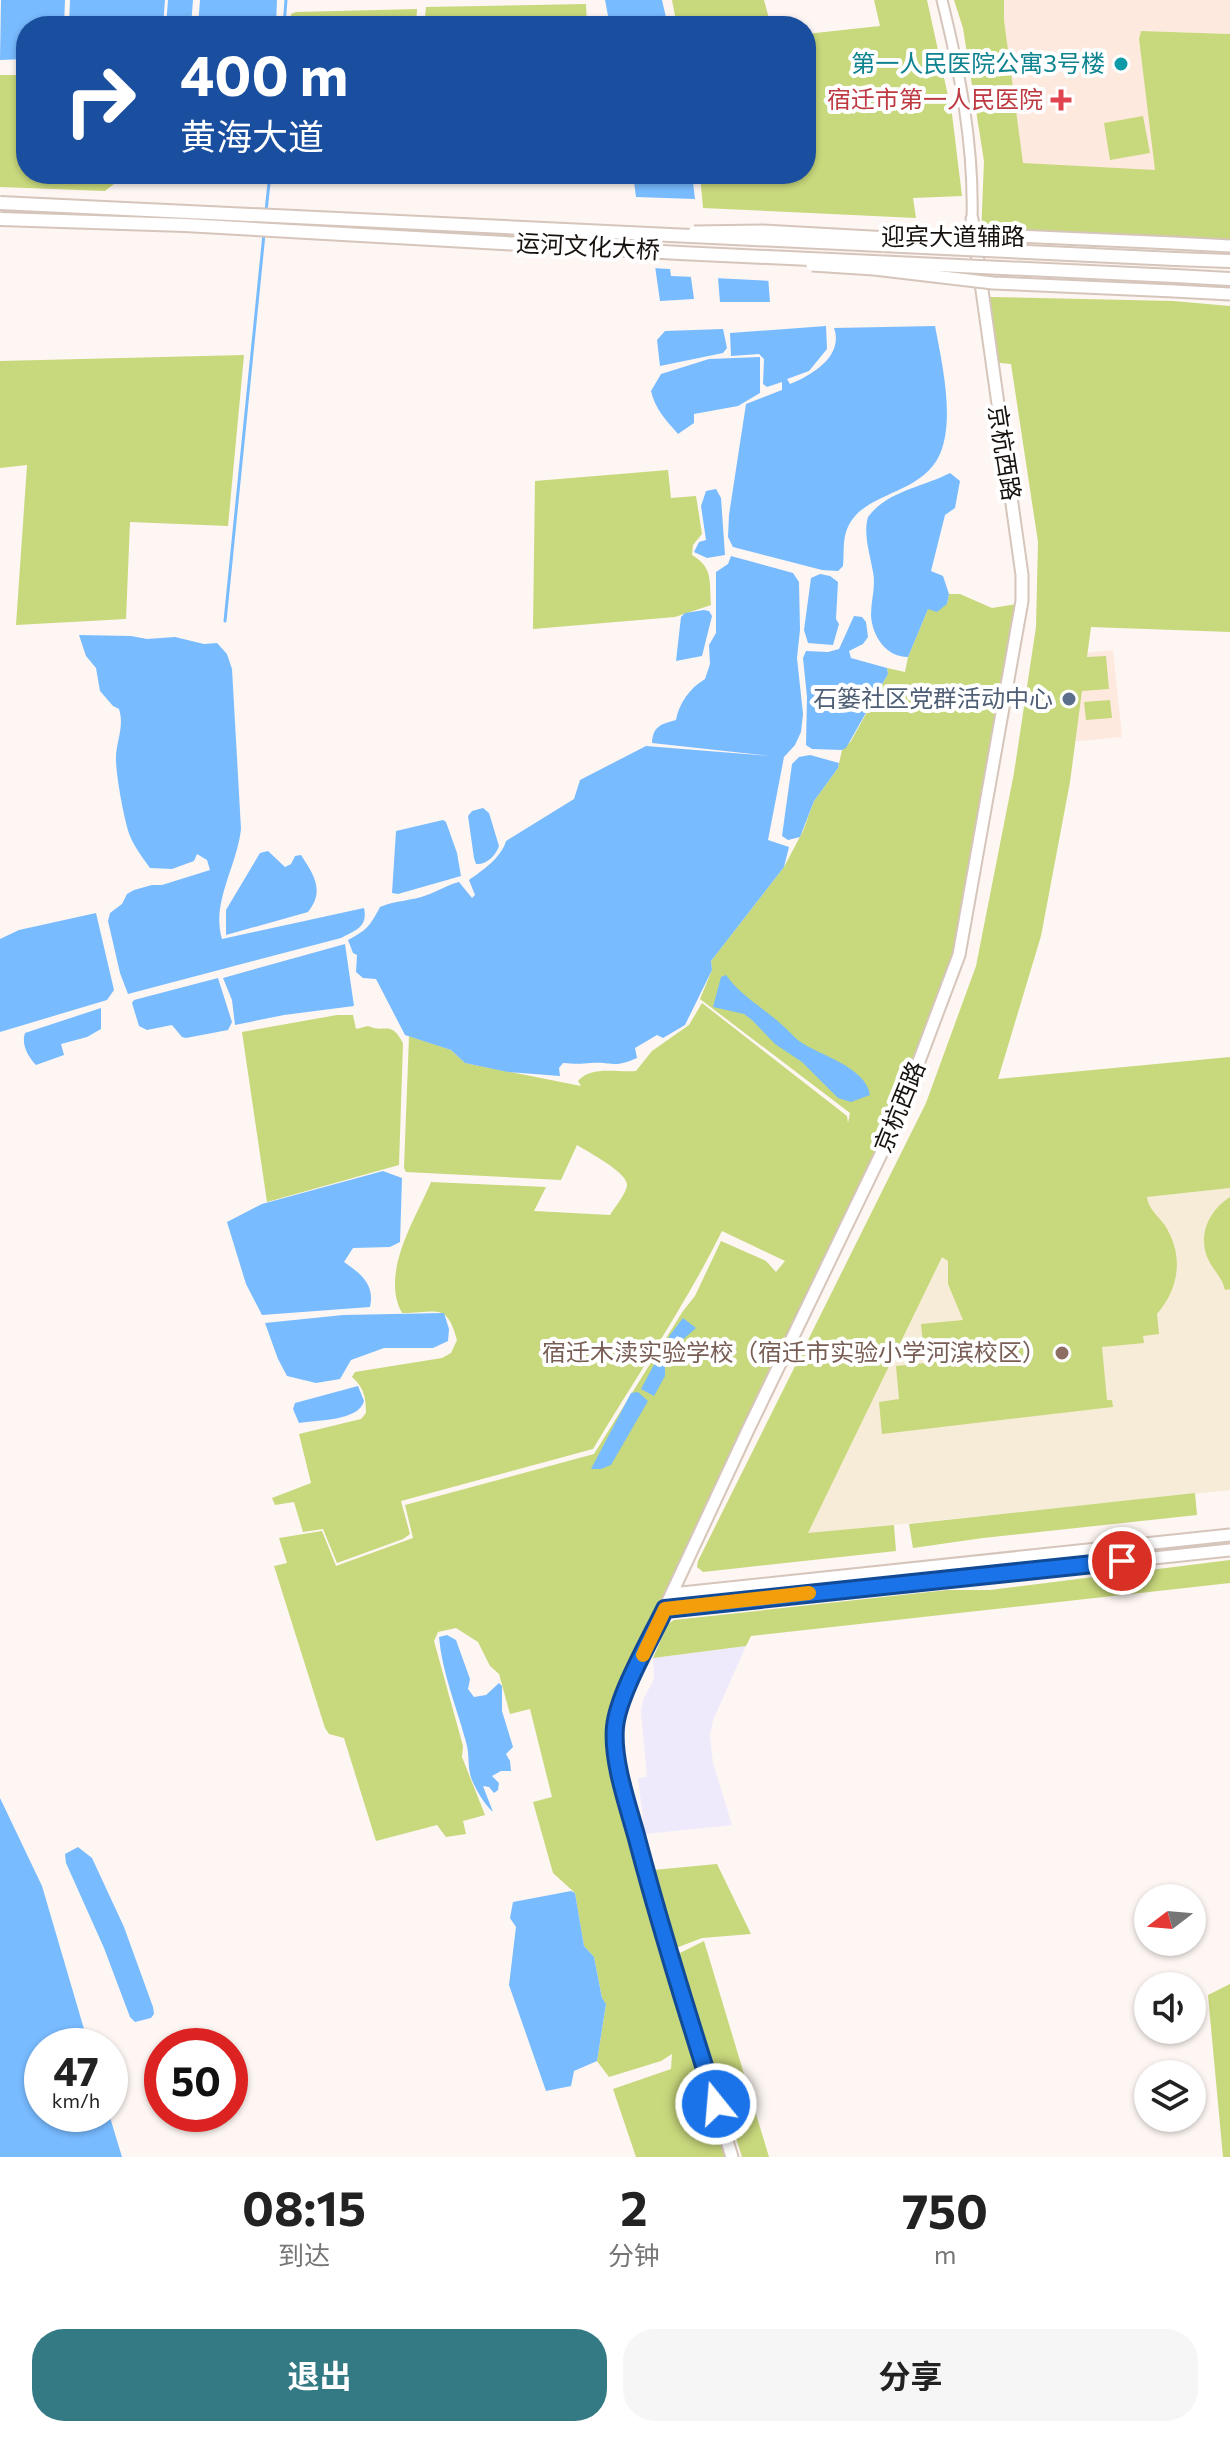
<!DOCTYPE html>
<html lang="zh">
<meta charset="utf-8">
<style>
body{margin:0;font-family:Commissioner,"Noto Sans SC",sans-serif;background:#f6f6f6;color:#222;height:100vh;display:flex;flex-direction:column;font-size:30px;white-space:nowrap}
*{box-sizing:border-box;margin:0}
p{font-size:26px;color:#767676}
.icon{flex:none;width:44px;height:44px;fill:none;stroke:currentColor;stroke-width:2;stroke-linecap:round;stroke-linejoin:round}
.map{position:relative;height:2157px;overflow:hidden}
.sheet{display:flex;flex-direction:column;background:#fff;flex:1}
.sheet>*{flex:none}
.top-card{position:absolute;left:16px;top:16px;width:800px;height:168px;border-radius:32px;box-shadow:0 2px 6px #0004;background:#1a4fa0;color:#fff;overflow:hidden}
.needle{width:52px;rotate:254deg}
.controls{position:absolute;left:1134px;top:1884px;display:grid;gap:16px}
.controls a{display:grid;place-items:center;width:72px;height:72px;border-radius:50%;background:#fff;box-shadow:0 2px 6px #0004;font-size:40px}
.speed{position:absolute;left:24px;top:2028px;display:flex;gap:16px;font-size:40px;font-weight:700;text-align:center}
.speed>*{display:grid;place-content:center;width:104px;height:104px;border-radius:50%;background:#fff;box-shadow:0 2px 6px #0004;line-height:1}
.speed small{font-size:20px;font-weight:400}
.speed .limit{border:12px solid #d22;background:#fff;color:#111}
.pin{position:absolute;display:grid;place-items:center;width:68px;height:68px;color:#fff;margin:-34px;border:4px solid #fff;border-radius:50%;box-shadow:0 2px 8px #0007}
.me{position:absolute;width:88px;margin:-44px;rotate:343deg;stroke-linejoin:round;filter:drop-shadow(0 0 6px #0008)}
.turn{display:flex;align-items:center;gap:28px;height:168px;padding:0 32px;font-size:36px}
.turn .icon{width:104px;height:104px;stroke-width:2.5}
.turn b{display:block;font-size:56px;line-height:68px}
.eta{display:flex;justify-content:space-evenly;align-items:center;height:136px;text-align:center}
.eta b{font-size:48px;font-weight:700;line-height:56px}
.cta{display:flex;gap:16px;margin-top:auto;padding:16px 32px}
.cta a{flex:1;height:92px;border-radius:32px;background:#337a84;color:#fff;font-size:32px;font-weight:700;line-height:92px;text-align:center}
.cta a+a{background:#f6f6f6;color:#222}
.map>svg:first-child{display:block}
.built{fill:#fee9de}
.industrial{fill:#eeeafc}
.education{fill:#f7ecd7}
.green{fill:#c8d87c}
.water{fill:#78bbff}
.pier{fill:#fdf6f2}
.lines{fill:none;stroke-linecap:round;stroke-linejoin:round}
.stream{stroke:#78bbff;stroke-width:3}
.minor-casing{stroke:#d6c5bb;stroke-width:13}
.major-casing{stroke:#d6c5bb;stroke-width:15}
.highway-casing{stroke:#d6c5bb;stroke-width:16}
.minor{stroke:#fff;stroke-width:9}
.major{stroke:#fff;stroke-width:11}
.highway{stroke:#fff;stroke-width:12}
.major-bridge-casing{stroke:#d6c5bb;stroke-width:15;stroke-linecap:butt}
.highway-bridge-casing{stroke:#d6c5bb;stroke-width:16;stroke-linecap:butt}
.major-bridge{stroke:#fff;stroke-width:11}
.highway-bridge{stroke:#fff;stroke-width:12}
.route-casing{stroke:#114b97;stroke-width:20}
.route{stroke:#1a73e8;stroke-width:14}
.slow{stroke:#f59e0b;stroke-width:14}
.culture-dot{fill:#0f9aa8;stroke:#fff;stroke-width:3}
.health-dot{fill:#e0444e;stroke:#fff;stroke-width:3}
.service-dot{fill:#5c6f8a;stroke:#fff;stroke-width:3}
.education-dot{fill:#8d6e63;stroke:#fff;stroke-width:3}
.labels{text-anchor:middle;stroke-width:8;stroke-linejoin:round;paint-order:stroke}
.culture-label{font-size:24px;fill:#0d838f;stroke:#fff;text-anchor:end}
.health-label{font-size:24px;fill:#be3a42;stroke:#fff;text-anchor:end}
.street-label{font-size:24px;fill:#18120f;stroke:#fff}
.service-label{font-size:24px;fill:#4e5e75;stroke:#fff;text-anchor:end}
.education-label{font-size:24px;fill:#785e54;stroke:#fff;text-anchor:end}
</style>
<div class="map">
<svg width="1230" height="2157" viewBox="0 0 1230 2157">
<rect width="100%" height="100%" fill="#fdf6f2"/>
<path class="built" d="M 954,0 L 1230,0 L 1230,34 L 1141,31 L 1139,39 L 1156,171 L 984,161 L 963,28 Z
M 1113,650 L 1122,737 L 1067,742 L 1059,656 Z"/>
<path class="industrial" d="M 746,1646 L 713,1720 L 710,1735 L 713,1763 L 732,1825 L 645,1834 L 638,1778 L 647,1777 L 641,1711 L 643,1700 L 654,1679 L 653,1658 Z"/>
<path class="education" d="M 1230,1188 L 1230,1490 L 807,1534 L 961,1217 Z"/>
<path class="green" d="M 672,0 L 764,0 L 771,26 L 677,26 Z
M 874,0 L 927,0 L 952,114 L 962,196 L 913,198 L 916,218 L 703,208 L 700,174 L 806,174 L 806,34 L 880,26 Z
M 954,0 L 1004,0 L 1004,20 L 1023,163 L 1155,170 L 1139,39 L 1141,31 L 1230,34 L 1230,247 L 981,235 L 984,161 L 963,28 Z
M 586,4 L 587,26 L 424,26 L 426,7 Z
M 417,9 L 416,26 L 290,26 L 291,14 L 296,12 Z
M 0,75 L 26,75 L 26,174 L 115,174 L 114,184 L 105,191 L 0,187 Z
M 1143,116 L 1150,153 L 1110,160 L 1104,123 Z
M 990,297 L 1173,301 L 1230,306 L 1230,632 L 1091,627 L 1087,657 L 1106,656 L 1109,689 L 1082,691 L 1070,782 L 1041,936 L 998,1079 L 1230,1057 L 1230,1188 L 1147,1197 C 1148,1208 1157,1215 1164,1224 C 1184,1254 1180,1287 1157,1314 L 1159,1334 L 1143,1336 L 1144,1343 L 1102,1347 L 1107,1400 L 1112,1400 L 1113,1407 L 882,1434 L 879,1402 L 899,1399 L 896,1366 L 925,1363 L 921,1324 L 963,1320 L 948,1284 L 948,1261 L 942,1257 L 808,1533 L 894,1525 L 896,1551 L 703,1572 L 697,1567 L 698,1561 L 926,1103 L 976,966 L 1014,773 L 1036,627 L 1038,542 L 1011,364 L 1000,363 L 994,359 L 989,305 Z
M 244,355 L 228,526 L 130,522 L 126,619 L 16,625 L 27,465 L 0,468 L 0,361 Z
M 668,470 L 671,498 L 696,496 L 702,534 L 693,545 L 692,555 C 714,568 709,582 711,605 L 675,617 L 533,629 L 535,481 Z
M 949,594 L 960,594 L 992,608 L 1017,604 L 954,958 L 885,1136 L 733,1446 L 616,1696 C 605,1739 612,1759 622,1801 L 728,2157 L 636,2157 L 613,2089 L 671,2069 L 672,2054 L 661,2061 L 609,2077 L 597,2061 L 606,2004 L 602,1998 L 594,1957 L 584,1946 L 575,1893 L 553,1873 L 533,1802 L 552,1797 L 530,1709 L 510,1714 L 499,1674 L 490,1666 L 478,1642 L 456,1628 L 438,1632 L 434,1641 L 463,1746 L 462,1757 L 485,1815 L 463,1821 L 466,1834 L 446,1837 L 437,1825 L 376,1841 L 344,1738 L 329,1734 L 325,1728 L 274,1566 L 287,1563 L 279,1538 L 322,1531 L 336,1566 L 413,1538 L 405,1505 L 594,1454 L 683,1311 L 695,1296 L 721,1241 L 766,1261 L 776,1272 L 785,1261 L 722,1231 C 685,1306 636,1377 593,1449 L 401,1501 L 410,1534 L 403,1539 L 337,1563 L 323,1529 L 303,1532 L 294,1502 L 275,1505 L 272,1498 L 311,1483 L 299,1434 L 361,1419 L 366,1413 C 366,1397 364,1388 352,1377 L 355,1372 L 442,1358 L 451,1353 L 457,1340 C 447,1302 437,1313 402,1313 C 380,1273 415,1220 431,1182 L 546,1187 L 534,1211 L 610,1215 C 615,1207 625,1195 627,1186 C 629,1173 588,1152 577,1145 L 561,1180 L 406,1172 L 404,1168 L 409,1036 L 451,1050 L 465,1063 L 581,1086 L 578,1081 C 592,1065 616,1073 636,1071 L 652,1051 L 689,1025 L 702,1003 L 847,1116 L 848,1123 L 850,1113 L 700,999 L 712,970 L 711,961 L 784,867 L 803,831 L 814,801 L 838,768 L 842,750 L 851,741 L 888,674 L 887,668 L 905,672 L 908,657 L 928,609 L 947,604 Z
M 1110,700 L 1112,718 L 1086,720 L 1084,702 Z
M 337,1015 L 353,1015 L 356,1029 L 368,1026 C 386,1034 390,1019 403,1043 L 399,1165 L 267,1202 L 242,1032 Z
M 1230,1197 L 1230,1289 L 1225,1290 C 1222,1278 1216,1273 1210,1263 C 1196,1238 1208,1211 1230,1197 Z
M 1195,1493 L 1197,1515 L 983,1538 L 913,1548 L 909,1524 Z
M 1230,1560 L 1230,1583 L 751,1636 L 746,1646 L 653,1658 L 668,1624 L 674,1620 L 948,1590 L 990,1590 Z
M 717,1864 L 751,1934 L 702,1938 L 676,1948 L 653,1870 Z
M 704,1941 L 769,2157 L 742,2157 L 679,1957 L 680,1953 Z
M 1230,1984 L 1230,2157 L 1223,2157 L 1208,1995 Z"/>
<path class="water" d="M 1,0 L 65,0 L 64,26 L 26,26 L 26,59 L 0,60 Z
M 70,0 L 165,0 L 163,26 L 69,26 Z
M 168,0 L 193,0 L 191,26 L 166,26 Z
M 200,0 L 277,0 L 276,26 L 198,26 Z
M 605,0 L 662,0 L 668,26 L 610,26 Z
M 633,174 L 692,174 L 695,199 L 636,197 Z
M 685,235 L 694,299 L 660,301 L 651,238 Z
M 715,241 L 768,276 L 770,302 L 720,302 Z
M 826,326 L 827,349 L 809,371 L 787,379 L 790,384 C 812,375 844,356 834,328 L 935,326 C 942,363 955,419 940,454 C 920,499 855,490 845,536 C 843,545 844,556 843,566 L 838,571 L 822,570 L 733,547 L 728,537 L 729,515 L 746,404 L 782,390 L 782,382 L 767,387 L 763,384 L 764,359 L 759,354 L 731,356 L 730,333 Z
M 723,329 L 727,348 L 723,353 L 660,366 L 657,340 L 665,331 Z
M 760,357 L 760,393 L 738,406 L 694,414 L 694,423 L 678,434 C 666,420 655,409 651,391 L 661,374 L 709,359 Z
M 950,473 L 960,481 L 955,508 L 945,515 L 931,571 L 943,576 L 949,594 L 947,604 L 937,612 L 928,609 L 908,657 C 886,657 872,636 871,615 C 871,600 876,587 873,572 C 870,554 863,534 868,517 C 887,491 923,487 950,473 Z
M 716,489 L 721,498 L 725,555 L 707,558 L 694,552 L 699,542 L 706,540 L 701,506 L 706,491 Z
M 731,556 L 793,573 L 799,582 L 800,630 L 797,658 L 803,714 L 801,732 L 795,745 L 784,757 L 768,840 L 789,847 L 784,867 L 711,961 L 712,970 L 685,1025 L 663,1038 L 657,1035 L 635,1048 L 637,1058 C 612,1069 613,1061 591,1063 C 581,1064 574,1064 563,1063 L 559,1068 L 560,1076 L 508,1072 L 465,1063 L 451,1050 L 405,1035 L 376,979 L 363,978 L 356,972 L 357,955 L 353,953 L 348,940 C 367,930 370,926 380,907 C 396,900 412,901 427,895 C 438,891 447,885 459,882 L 472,898 L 475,895 L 469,880 C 483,870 501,858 506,841 L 574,799 L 580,780 L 646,746 L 770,756 L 652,743 C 653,726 661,724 676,720 C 679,703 690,688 705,679 L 710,664 L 709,645 L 716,633 L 716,572 L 728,564 Z
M 820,574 L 830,576 L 838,582 L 836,619 L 839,624 L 833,645 L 808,643 L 804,630 L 811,578 Z
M 704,610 L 709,611 L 712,616 L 702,656 L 676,661 L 681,617 L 685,613 Z
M 854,616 L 862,617 L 866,622 L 868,637 L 863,644 L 849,651 L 851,658 L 887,668 L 888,674 L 846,748 L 842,750 L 812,749 L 806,745 L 807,697 L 803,658 L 806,651 L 828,652 L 839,649 Z
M 79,635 L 131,636 L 147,639 L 175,637 L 204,644 L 217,643 L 227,654 L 232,669 L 241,829 C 237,866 211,903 222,939 L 364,908 C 368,927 356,930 341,938 L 128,994 L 120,973 L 108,921 L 110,913 L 122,904 L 127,894 L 134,890 L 152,885 L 162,885 L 210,870 L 207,860 L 197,854 L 194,861 L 172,869 L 150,868 C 143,858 135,848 130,836 C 124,820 117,780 116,762 C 115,742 125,728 119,709 L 113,706 L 100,691 L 96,668 L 86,656 Z
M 810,755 L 839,763 L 838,768 L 814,801 L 800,837 L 788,840 L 782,836 L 792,764 L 799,757 Z
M 483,808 L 489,813 L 499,846 C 496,855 487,865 476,864 L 474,858 L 468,816 L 472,811 Z
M 443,820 L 446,822 L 457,853 L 461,876 L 398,894 L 392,893 L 396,831 Z
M 268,851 L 285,867 L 291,864 L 295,856 L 301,855 C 314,875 325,891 308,912 L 226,935 L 226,910 L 260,853 Z
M 96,913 L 114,990 L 107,1000 L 0,1032 L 0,939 L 19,930 Z
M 345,944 L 354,1006 L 284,1015 L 235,1025 L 232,1000 L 223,978 Z
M 726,975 C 742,997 761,1006 781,1024 C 787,1029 793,1036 799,1041 C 820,1056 865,1066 870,1095 L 851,1102 L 838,1098 L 802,1062 L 775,1044 L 752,1020 L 744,1014 L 713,1007 L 721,977 Z
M 218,978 L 232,1022 L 228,1030 L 186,1038 L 182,1037 L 172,1025 L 147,1030 L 139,1026 L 132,1003 L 134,1000 Z
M 101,1008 L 101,1029 L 87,1037 L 61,1044 L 64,1055 L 36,1065 C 28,1057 21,1044 25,1033 Z
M 383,1171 L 402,1178 L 400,1242 L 390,1247 L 353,1248 L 344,1262 C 361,1274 375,1284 370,1307 L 262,1315 L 246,1284 L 227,1222 L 262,1204 Z
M 444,1313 L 449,1329 L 448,1341 L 433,1348 L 384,1348 L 351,1360 L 340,1379 L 316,1383 L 287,1376 L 278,1359 L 265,1323 L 343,1315 Z
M 683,1318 L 696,1328 L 679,1343 L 675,1357 L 665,1365 L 665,1376 L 654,1396 L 641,1389 L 670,1335 Z
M 358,1386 L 364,1401 C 359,1421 317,1420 299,1423 L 293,1409 L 295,1403 Z
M 638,1392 L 648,1401 L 611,1465 L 601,1469 L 591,1469 L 631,1393 Z
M 447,1635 L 456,1640 L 470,1679 L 468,1689 L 474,1697 L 486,1695 L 499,1683 L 502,1686 L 502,1711 L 513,1747 L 506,1754 L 510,1761 L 511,1771 L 501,1771 L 492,1776 L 499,1783 L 498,1790 L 494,1793 L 489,1787 L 483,1786 L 493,1812 C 485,1805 476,1790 472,1780 C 467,1768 470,1755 466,1742 C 457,1708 442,1673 439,1637 Z
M 0,1798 L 42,1886 L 89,2046 L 42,2046 L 42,2114 L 109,2114 L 122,2157 L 0,2157 Z
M 78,1847 L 92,1858 L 124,1927 L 153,2007 L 154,2014 L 151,2018 L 135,2022 L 130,2017 L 104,1948 L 66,1863 L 65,1854 Z
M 571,1891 L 575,1893 L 584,1946 L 594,1957 L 602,1998 L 606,2004 L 597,2061 L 574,2071 L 571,2086 L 546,2091 L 509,1985 L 516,1927 L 510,1918 L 513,1902 Z"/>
<path class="pier" d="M 689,234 L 695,277 L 671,276 L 670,269 L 652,268 L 647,239 Z
M 711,242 L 771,244 L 772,281 L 714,278 Z"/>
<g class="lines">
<path class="stream" d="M 284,26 L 286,0
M 266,211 L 270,174
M 225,621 L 264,234"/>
<g class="minor-casing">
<path id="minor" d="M 942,0 C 960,73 974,144 972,219"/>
</g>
<g class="major-casing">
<path id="major" d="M 1173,243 L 1230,246
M 1174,291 L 1230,294
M 672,1594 L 1230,1535
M 665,1609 L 1230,1550
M 732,2157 L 658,1921 L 626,1798 L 614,1740 L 615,1723 L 622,1700 L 747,1432 L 895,1125 L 959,955 L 1022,601 L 1022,575 L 972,219"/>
</g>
<g class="highway-casing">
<path id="highway" d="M 1175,259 L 1230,261
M 1175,276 L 1230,279"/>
</g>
<use href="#minor" class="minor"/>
<use href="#major" class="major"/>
<use href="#highway" class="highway"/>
<g class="major-bridge-casing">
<path id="major-bridge" d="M 694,232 L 763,231 L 889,238 L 991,235 L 1173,243
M 812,265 L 874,269 L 993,283 L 1174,291"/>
</g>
<g class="highway-bridge-casing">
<path id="highway-bridge" d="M 0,203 L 1175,259
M 0,219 L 185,225 L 680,253 L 1175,276"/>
</g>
<use href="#major-bridge" class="major-bridge"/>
<use href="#highway-bridge" class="highway-bridge"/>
</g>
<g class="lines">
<g class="route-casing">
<path id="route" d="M 716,2104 C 688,2015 660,1926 636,1835 C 627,1803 612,1760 615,1727 C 618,1695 650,1640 665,1609 L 1122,1561"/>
</g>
<use href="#route" class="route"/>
<path class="slow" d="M 643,1655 L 665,1609 L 809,1593"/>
</g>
<circle class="culture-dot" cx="1121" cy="64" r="8"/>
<path class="health-dot" d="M1057 88h8v8h8v8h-8v8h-8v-8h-8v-8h8z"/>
<circle class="service-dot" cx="1069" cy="699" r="8"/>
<circle class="education-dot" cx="1062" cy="1353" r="8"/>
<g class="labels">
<g class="culture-label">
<text x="1105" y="72">第一人民医院公寓3号楼</text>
</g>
<g class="health-label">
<text x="1043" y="108">宿迁市第一人民医院</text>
</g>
<g class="street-label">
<text x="953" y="245">迎宾大道辅路</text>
<text transform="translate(588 247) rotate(3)" y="8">运河文化大桥</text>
<text transform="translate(1004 453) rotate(81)" y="8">京杭西路</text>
<text transform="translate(900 1107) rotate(-68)" y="8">京杭西路</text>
</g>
<g class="service-label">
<text x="1053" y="707">石篓社区党群活动中心</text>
</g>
<g class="education-label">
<text x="1046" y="1361">宿迁木渎实验学校（宿迁市实验小学河滨校区）</text>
</g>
</g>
</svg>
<div class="controls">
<a><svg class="needle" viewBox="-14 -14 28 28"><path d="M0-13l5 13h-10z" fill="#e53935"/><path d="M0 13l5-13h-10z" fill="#767676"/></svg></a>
<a><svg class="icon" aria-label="sound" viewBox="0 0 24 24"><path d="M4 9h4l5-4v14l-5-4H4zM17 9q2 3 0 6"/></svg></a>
<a><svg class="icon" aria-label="layers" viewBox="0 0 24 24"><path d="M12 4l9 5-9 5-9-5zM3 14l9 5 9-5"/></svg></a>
</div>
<div class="speed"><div>47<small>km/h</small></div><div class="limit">50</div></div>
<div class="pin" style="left:1122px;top:1561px;background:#d93025"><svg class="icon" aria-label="arrive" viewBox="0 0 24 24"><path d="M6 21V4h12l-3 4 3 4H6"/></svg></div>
<svg class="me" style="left:716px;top:2104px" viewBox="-20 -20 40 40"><circle r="17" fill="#1a73e8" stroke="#fff" stroke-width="3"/><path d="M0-11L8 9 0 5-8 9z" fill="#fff"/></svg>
<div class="top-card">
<div class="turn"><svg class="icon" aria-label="right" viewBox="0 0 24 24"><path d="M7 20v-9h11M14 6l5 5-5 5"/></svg><div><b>400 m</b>黄海大道</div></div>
</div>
</div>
<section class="sheet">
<div class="eta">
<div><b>08:15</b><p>到达</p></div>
<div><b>2</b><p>分钟</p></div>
<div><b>750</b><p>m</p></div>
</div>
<div class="cta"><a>退出</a><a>分享</a></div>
</section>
